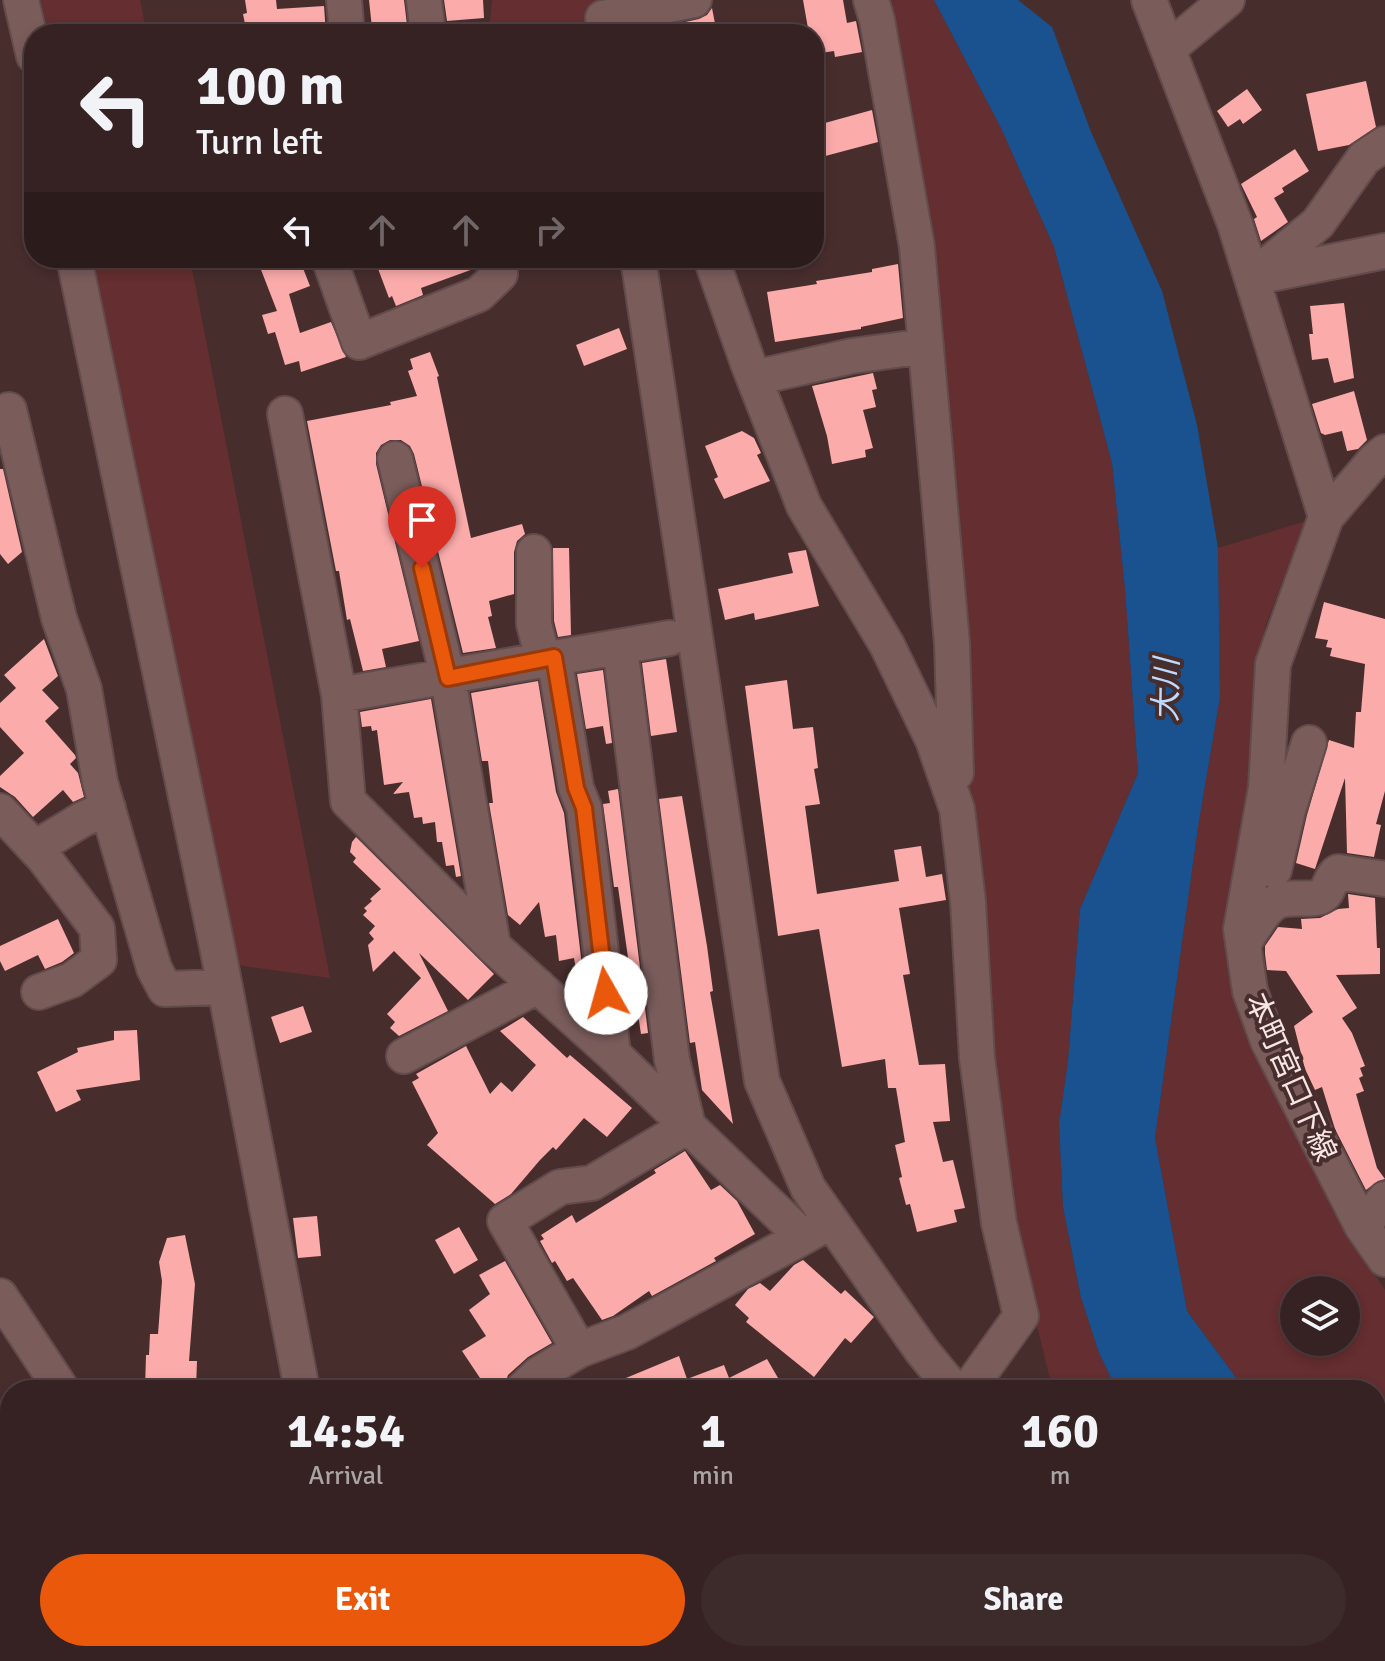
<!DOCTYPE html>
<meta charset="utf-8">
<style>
body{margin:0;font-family:Signika,"Noto Sans JP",sans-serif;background:#3d2a2a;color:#f1f3f6;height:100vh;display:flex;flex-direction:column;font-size:30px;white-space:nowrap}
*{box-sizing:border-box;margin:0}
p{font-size:26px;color:#aaa4a5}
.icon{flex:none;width:44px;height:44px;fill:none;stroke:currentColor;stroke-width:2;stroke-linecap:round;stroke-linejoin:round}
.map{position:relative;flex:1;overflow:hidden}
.details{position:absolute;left:0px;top:1380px;width:1386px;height:282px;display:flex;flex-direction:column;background:#362222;border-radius:32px 32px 0 0;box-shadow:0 4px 12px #0003,0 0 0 2px #503f40}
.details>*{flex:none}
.top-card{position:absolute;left:24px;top:24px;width:800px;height:244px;border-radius:32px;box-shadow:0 4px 12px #0003,0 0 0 2px #503f40;background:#362222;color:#f1f3f6;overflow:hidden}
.controls{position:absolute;left:1280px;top:1276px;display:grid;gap:16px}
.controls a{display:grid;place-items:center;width:80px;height:80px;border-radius:50%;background:#362222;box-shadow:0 4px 12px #0003,0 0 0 2px #503f40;font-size:40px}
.pin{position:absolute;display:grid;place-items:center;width:68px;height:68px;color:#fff;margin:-82px -34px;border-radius:50% 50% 50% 0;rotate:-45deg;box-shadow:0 0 8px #0007}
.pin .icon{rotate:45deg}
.me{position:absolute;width:88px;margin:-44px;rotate:353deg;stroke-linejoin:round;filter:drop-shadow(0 0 6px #0008)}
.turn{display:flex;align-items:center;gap:28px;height:168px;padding:0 40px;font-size:36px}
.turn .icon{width:104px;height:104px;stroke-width:2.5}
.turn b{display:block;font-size:56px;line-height:68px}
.lanes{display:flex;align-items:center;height:76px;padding:0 40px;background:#0003;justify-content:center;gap:40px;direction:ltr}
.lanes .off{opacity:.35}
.eta{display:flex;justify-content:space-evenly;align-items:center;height:136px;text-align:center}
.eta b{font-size:48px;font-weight:700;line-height:56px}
.primary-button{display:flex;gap:16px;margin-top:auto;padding:16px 40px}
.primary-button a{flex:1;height:92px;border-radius:48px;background:#ea580c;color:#fff;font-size:32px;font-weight:700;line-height:92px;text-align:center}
.primary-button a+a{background:#3d2a2a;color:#f1f3f6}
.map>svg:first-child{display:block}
.green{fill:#652e30;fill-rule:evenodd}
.water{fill:#19528f}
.building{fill:#faabaa}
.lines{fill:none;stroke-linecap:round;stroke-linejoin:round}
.minor-casing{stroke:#624b4b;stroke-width:38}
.minor{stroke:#7a5c5b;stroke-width:34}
.route-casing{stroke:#983908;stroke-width:20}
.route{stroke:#ea580c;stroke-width:14}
.labels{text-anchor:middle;stroke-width:8;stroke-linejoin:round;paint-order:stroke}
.street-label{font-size:30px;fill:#f7e5e4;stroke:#482d2d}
.water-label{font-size:32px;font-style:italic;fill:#bedbfe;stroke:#482d2d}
</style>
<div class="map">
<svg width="1385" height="1661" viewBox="0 0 1385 1661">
<rect width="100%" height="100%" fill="#482d2d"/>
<path class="green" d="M 41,0 L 140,0 L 147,34 L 48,34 Z
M 492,0 L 607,0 L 615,24 L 575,33 L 489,31 Z
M 871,0 L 934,0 L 1001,128 L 1054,247 L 1112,463 L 1125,588 L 1138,773 L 1080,909 L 1068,1061 L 1059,1124 L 1063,1207 L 1081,1298 L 1099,1353 L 1117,1390 L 1055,1390 L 1049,1375 L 1019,1252 L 977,948 L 967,769 Z
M 93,258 L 190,258 L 330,978 L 236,965 Z
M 1306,521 L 1265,627 L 1254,746 L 1227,907 L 1245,1004 L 1265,1067 L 1332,1209 L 1385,1290 L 1385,1537 L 1376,1529 L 1376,1390 L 1245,1390 L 1187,1311 L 1155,1138 L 1198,827 L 1220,697 L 1218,548 ZM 1294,1290 L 1346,1290 L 1346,1342 L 1294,1342 Z
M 1267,1652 L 1339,1652 L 1347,1661 L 1275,1661 Z"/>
<path class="water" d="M 934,0 L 1018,0 L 1052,27 L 1091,132 L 1162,291 L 1197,425 L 1218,548 L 1220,697 L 1198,827 L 1155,1138 L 1187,1311 L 1245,1390 L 1117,1390 L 1099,1353 L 1081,1298 L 1063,1207 L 1059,1124 L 1068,1061 L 1080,909 L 1138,773 L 1125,589 L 1112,463 L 1054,247 L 1001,128 Z
M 1376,1528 L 1385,1535 L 1385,1661 L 1347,1661 L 1339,1652 L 1376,1652 Z"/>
<path class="building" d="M 245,0 L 276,0 L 277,9 L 324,6 L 326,34 L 247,34 L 243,14 L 247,13 Z
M 369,0 L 404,0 L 407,25 L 372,28 Z
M 444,0 L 483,0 L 484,18 L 447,21 Z
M 803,0 L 843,0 L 847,23 L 856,21 L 862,52 L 835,57 L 834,51 L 814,54 L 814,34 L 809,34 Z
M 712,8 L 717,34 L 682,34 L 681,27 L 667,29 L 667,26 L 699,19 L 707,15 Z
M 1366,81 L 1376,127 L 1349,145 L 1318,151 L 1306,94 Z
M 1247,89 L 1262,110 L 1243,124 L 1240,119 L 1228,127 L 1217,111 Z
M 872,110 L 878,142 L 814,159 L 814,126 Z
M 1295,149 L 1309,171 L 1282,188 L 1284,192 L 1274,198 L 1288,222 L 1261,241 L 1254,219 L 1257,217 L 1241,184 Z
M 269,258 L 299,258 L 310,286 L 289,294 L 300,333 L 331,322 L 346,357 L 301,372 L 299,361 L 285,365 L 275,332 L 268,334 L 262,315 L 277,311 L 258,262 Z
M 374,258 L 474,258 L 476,268 L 421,288 L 423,295 L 396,306 L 392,296 L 389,298 Z
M 898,264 L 903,318 L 861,327 L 861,329 L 775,342 L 767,292 L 817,284 L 816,281 L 872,272 L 872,269 Z
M 1344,303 L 1354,378 L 1334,383 L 1328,358 L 1312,360 L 1309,334 L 1313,334 L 1310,306 Z
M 619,328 L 627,349 L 584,366 L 576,345 Z
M 430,352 L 439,376 L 437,377 L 471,538 L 522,524 L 525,534 L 517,541 L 514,552 L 514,594 L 489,601 L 492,616 L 488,617 L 496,648 L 463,653 L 414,454 L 410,446 L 401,440 L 390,440 L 381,445 L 376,453 L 376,464 L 419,641 L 382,649 L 386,667 L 363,671 L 350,619 L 347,620 L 339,571 L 336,571 L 307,421 L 391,405 L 390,402 L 417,396 L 408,371 L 413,369 L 410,359 Z
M 873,373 L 877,389 L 872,390 L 876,407 L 863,410 L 873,448 L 865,450 L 866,457 L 832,464 L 827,436 L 812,386 Z
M 1354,391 L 1367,440 L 1358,449 L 1347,451 L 1342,431 L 1325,435 L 1321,433 L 1312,404 Z
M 742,431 L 754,438 L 761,453 L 757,455 L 770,481 L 724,499 L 714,479 L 718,477 L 705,446 Z
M 0,469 L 3,469 L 22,552 L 8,564 L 0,554 Z
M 553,548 L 569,548 L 571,635 L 558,637 L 554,621 Z
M 806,550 L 819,606 L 755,620 L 754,613 L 725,620 L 718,589 L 793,573 L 788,553 Z
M 1324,602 L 1385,619 L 1385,791 L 1376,824 L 1381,825 L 1374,857 L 1347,853 L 1345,778 L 1315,869 L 1296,863 L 1307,815 L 1329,740 L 1354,748 L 1356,712 L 1361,712 L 1365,664 L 1330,656 L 1332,648 L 1326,647 L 1328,640 L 1315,638 Z
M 44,639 L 58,676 L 42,690 L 59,708 L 45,721 L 75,755 L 76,758 L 70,764 L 78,773 L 84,797 L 73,802 L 63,790 L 33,817 L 15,797 L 0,787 L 0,776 L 24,753 L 0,727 L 0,703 L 16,688 L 4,675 Z
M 666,659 L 677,732 L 651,736 L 642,663 Z
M 603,670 L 612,743 L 606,744 L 603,726 L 586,729 L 577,674 Z
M 787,680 L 793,729 L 813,727 L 818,768 L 814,769 L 820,804 L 805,806 L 817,894 L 899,881 L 894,850 L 921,846 L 926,877 L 942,874 L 946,900 L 899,908 L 910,974 L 903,975 L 919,1065 L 945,1064 L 950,1121 L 933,1122 L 943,1162 L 953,1160 L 965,1208 L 954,1210 L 957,1222 L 917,1232 L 910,1204 L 906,1205 L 899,1178 L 902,1177 L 895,1145 L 905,1142 L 896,1088 L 888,1088 L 885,1059 L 842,1067 L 819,929 L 778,936 L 745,686 Z
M 538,681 L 556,792 L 564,813 L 584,983 L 578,981 L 574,958 L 559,961 L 556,935 L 545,937 L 539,902 L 520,925 L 508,915 L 489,803 L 493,803 L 488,761 L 482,761 L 471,693 Z
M 431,699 L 461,876 L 456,877 L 454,865 L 446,866 L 442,842 L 437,842 L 435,822 L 423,824 L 422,817 L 414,818 L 409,792 L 393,794 L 403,782 L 384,785 L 377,730 L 372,731 L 371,726 L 362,727 L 360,712 Z
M 618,789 L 650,1049 L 648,1033 L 641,1034 L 638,1014 L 636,1014 L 618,887 L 614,887 L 603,804 L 610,803 L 608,791 Z
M 682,796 L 707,946 L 713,991 L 710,992 L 733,1124 L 702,1090 L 695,1042 L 690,1043 L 659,799 Z
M 356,837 L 494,974 L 468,1000 L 419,953 L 448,1011 L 399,1036 L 390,1028 L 395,1022 L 387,1014 L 421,978 L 394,951 L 373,972 L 368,945 L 374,939 L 369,933 L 375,926 L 363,915 L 367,911 L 364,908 L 372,901 L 370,899 L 381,889 L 353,862 L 356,858 L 350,852 L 352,842 Z
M 1348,894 L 1375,898 L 1377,948 L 1380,948 L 1380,974 L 1336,975 L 1357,1008 L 1342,1018 L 1352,1033 L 1365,1066 L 1360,1068 L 1363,1076 L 1359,1078 L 1364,1091 L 1356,1094 L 1377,1168 L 1385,1179 L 1378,1181 L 1366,1190 L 1335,1129 L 1322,1087 L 1315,1090 L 1305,1069 L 1294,1026 L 1313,1012 L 1286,971 L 1267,970 L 1265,954 L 1265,946 L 1278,927 L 1302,929 L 1301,919 L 1320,918 L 1338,909 L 1349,908 Z
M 58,919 L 74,953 L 62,962 L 45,969 L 38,955 L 5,971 L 0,961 L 0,946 Z
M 303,1006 L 312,1032 L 280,1043 L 271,1017 Z
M 523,1017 L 553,1045 L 567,1058 L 570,1055 L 632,1108 L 607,1137 L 584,1118 L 556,1150 L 553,1147 L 540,1160 L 511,1194 L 495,1204 L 427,1145 L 438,1133 L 412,1082 L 419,1078 L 416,1074 L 466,1046 L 490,1094 L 501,1082 L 512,1092 L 536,1065 L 500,1031 Z
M 137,1030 L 140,1080 L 76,1090 L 81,1100 L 56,1112 L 37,1072 L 78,1052 L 77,1048 L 114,1040 L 114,1031 Z
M 685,1151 L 711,1190 L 720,1185 L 737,1201 L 755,1234 L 714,1258 L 716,1261 L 652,1296 L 649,1291 L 613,1316 L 602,1320 L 573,1278 L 567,1281 L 555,1261 L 552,1263 L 540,1241 L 544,1239 L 541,1235 L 572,1215 L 576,1223 L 656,1173 L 654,1170 Z
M 317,1216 L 321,1256 L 298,1258 L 293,1218 Z
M 459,1227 L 478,1260 L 454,1274 L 435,1240 Z
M 185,1235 L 195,1284 L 189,1361 L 197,1361 L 196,1389 L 145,1390 L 146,1355 L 149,1355 L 150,1334 L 158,1334 L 162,1281 L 159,1262 L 167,1238 Z
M 803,1260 L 841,1294 L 845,1290 L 874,1317 L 851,1343 L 845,1338 L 814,1377 L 746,1322 L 749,1318 L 735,1305 L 748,1289 L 760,1283 L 770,1291 L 794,1265 Z
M 505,1261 L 552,1343 L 528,1357 L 508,1375 L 503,1390 L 488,1390 L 462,1351 L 486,1336 L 469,1310 L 490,1294 L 479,1275 Z
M 679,1356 L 687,1379 L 724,1365 L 729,1378 L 767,1359 L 785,1390 L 597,1390 Z"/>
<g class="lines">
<g class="minor-casing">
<path id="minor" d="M 21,0 L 34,56
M 344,0 L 347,34
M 424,0 L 428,34
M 871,0 L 877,20 L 917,247 L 952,643 L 956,773
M 1149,0 L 1235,224 L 1326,517 L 1273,664 L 1266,788 L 1241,929 L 1250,991 L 1268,1041 L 1362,1226 L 1385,1259
M 603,18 L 694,0
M 1168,49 L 1227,0
M 74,258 L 217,946 L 302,1390
M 329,258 L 359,342 L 479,294 L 500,274 L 494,258
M 638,258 L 762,1081 L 808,1188 L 922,1351 L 954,1390
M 711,258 L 748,363 L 804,506 L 887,645 L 933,740 L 957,809 L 968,902 L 977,1058 L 999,1223 L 1021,1316 L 968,1390
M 1256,277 L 1385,251
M 1252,278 L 1318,223 L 1364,158 L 1385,144
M 754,378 L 852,356 L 926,346
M 9,410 L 59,618 L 84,689 L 100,782 L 154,968 L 165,989 L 225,987
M 285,414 L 339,695 L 348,801 L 493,946 L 613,1054 L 803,1237 L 831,1221
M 395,459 L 448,678 L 493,946
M 1326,517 L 1375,460 L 1385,452
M 534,552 L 534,624 L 543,659
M 554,657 L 576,788 L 584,808 L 613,1054
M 339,695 L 670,638
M 0,811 L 44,858 L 97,928 L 99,960 L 72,980 L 39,992
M 35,848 L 83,819 L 108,808
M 1274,870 L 1288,810 L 1309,743
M 1243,944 C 1252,931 1265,904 1281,900 C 1293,896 1308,901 1320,897 C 1330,893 1329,878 1338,872 L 1385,879
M 404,1056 L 538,986
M 1362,1226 L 1385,1199
M 0,1296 L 62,1390
M 579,1350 L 505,1221 L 560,1187 L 592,1183 L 688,1126 L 672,1060 L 620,647
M 522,1390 L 539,1374 L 579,1350 L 627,1332 L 803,1237
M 352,1652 L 353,1661
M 662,1652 L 663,1661
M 1021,1652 L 1022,1661
M 1182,1652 L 1190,1661
M 873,1661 L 873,1652"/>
</g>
<use href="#minor" class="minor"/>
</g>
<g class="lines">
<g class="route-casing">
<path id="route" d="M 422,568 L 448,678 L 554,657 L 576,788 L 584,808 L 606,993"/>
</g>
<use href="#route" class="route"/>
</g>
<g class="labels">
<g class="street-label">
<text transform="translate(1291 1077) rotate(66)" y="10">本町宮口下線</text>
</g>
<g class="water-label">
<text transform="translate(1166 690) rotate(-89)" y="11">大川</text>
</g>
</g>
</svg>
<div class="controls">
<a><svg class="icon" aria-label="layers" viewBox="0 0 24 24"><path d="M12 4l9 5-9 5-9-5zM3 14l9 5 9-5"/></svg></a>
</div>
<div class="pin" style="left:422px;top:568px;background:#d93025"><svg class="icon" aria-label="arrive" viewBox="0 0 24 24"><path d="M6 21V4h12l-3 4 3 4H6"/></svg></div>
<svg class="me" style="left:606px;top:993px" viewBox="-20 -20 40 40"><circle r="19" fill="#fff"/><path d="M0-13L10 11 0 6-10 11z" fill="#ea580c"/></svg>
<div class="top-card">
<div class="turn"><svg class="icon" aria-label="left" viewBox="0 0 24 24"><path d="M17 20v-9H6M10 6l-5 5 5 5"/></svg><div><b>100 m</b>Turn left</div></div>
<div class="lanes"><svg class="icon" aria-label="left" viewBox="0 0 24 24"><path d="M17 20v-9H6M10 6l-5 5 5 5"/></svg><svg class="icon off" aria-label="ahead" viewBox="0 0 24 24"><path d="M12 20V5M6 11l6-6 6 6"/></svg><svg class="icon off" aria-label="ahead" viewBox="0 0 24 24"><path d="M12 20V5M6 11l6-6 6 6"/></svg><svg class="icon off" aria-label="right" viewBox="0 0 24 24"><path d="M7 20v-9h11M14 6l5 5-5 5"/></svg></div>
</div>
<section class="details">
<div class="eta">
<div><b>14:54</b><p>Arrival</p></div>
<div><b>1</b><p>min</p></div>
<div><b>160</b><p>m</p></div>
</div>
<div class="primary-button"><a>Exit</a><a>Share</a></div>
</section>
</div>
